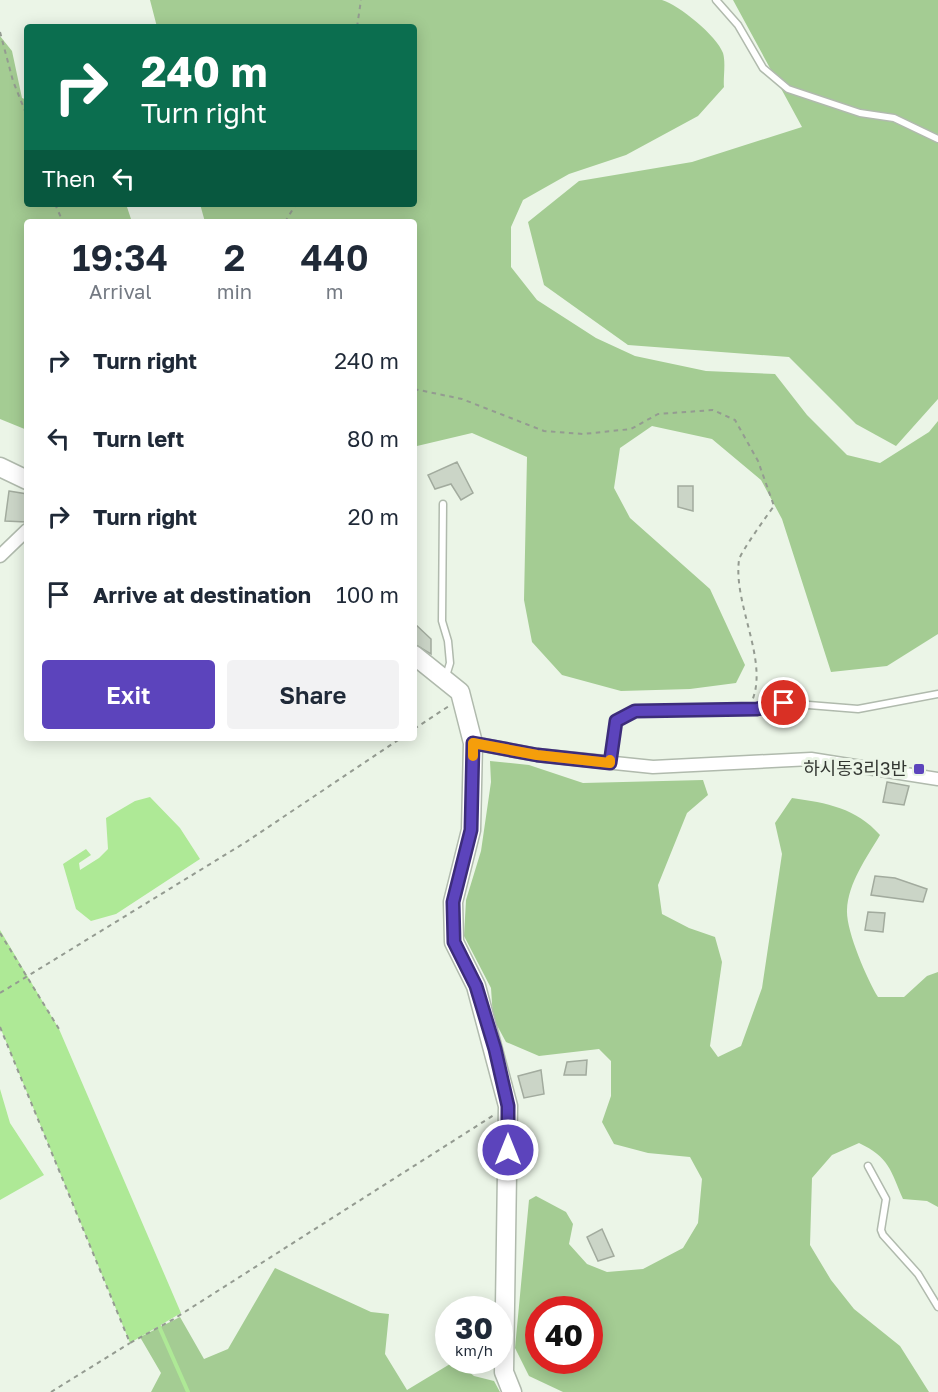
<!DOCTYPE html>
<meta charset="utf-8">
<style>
body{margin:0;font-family:"Golos Text","Noto Sans KR",sans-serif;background:#f2f2f3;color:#1f2937;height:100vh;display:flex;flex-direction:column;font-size:22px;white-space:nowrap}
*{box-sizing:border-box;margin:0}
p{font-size:20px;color:#747a83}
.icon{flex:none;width:33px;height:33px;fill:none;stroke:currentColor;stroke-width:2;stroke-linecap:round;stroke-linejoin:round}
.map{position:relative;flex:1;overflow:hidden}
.drawer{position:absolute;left:24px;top:219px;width:393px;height:522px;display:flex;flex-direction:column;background:#fff;border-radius:6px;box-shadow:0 3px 15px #0003}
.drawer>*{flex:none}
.banner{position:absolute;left:24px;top:24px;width:393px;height:183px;border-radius:6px;box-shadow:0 3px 15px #0003;background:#0b6e4f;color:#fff;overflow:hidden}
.speed{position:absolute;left:435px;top:1296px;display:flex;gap:12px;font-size:30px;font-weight:700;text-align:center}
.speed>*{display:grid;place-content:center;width:78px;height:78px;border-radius:50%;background:#fff;box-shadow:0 3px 15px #0003;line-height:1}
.speed small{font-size:15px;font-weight:400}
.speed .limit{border:9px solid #d22;background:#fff;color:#111}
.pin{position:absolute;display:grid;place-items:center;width:51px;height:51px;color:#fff;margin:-26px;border:3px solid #fff;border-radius:50%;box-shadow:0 2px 6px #0007}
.me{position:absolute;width:66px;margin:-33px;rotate:0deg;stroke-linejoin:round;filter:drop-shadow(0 0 4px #0008)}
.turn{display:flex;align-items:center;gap:21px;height:126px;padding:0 18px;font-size:27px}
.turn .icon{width:78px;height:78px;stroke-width:2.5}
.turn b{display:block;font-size:42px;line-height:51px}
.then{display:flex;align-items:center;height:57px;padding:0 18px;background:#0003;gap:12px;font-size:22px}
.eta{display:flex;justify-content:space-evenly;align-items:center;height:102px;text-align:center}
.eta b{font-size:36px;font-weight:600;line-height:42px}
.cta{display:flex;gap:12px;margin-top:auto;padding:12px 18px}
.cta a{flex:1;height:69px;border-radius:6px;background:#5c44bc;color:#fff;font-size:24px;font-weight:600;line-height:69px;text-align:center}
.cta a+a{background:#f2f2f3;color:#1f2937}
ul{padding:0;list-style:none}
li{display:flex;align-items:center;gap:18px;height:78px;padding:0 18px}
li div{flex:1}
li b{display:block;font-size:22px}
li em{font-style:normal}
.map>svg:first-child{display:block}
.green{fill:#a4cc93;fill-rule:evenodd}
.water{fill:#aee996}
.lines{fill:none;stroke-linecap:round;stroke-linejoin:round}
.stream{stroke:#aee996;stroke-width:4}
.building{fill:#cbd5c7;stroke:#a2ab9e;stroke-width:1.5}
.lane-casing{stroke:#b0baad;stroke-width:9}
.street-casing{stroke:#b0baad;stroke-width:15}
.secondary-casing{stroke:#b0baad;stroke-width:21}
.path{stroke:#949b91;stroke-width:2;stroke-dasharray:4.5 4.5;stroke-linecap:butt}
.lane{stroke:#fff;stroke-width:6}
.street{stroke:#fff;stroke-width:12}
.secondary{stroke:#fff;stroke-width:18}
.route-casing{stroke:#3c2c7a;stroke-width:15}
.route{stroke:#5c44bc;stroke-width:10}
.slow{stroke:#f59e0b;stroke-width:10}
.poi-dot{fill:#5c44bc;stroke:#ebf5e7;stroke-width:2}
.labels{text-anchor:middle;stroke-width:6;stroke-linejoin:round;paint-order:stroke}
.poi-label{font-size:18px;fill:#323631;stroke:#ebf5e7;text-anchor:end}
</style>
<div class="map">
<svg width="938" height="1392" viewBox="0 0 938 1392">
<rect width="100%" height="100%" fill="#ebf5e7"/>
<path class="green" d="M 150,0 L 662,0 C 679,5 717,36 723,53 C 726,63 723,78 724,87 L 698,116 L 626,155 L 569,174 L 523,200 L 511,227 L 511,267 L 537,300 L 596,338 L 635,356 L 706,371 L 775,374 L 807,415 L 847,455 L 880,463 L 929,432 L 938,421 L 938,634 L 887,666 L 831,672 L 782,519 L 761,480 L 712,439 L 652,426 L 620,448 L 614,488 L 630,518 L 710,589 L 745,665 L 736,683 L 690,689 L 621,691 L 562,675 L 532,642 L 524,600 L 527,457 L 472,433 L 417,446 L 414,455 L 414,222 L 205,222 L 200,204 L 414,204 L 414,27 L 157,27 Z
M 733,0 L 938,0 L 938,399 L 896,446 L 856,424 L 789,357 L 628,345 L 544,285 L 528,222 L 579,181 L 692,162 L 802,127 Z
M 0,36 L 12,51 L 22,98 L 27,100 L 27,204 L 126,204 L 132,222 L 27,222 L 27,430 L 0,419 Z
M 490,761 L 529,765 L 583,783 L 703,780 L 708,795 L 687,813 L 658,885 L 662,914 L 689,928 L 715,937 L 722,962 L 710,1046 L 718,1057 L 741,1046 L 762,988 L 782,854 L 775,823 L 792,798 C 827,803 856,808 880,835 C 867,857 848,883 847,910 C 846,931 867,979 878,997 L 904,997 L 927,976 L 938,972 L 938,1207 L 927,1201 L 903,1199 C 891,1171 889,1157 859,1143 L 832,1155 L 812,1178 L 810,1245 L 831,1280 L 854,1309 L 900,1346 L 929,1392 L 563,1392 L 529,1376 L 515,1348 L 529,1200 L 536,1196 L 566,1212 L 573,1224 L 569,1244 L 587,1264 L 607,1272 L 643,1269 L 683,1248 L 698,1223 L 702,1179 L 690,1157 L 648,1153 L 614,1144 L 602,1122 L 611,1096 L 611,1061 L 599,1049 L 539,1056 L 506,1042 L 493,1018 L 491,988 L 464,936 L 466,900 L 481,851 L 491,782 ZM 538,1310 L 590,1310 L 590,1360 L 538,1360 Z
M 275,1268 L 371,1312 L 389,1314 L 385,1354 L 407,1390 L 455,1361 L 474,1376 L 494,1381 L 500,1392 L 151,1392 L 161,1373 L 140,1337 L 180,1317 L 204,1359 L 228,1349 Z"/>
<path class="water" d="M 150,797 L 180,828 L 200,859 L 116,914 L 91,921 L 76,909 L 63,864 L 86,849 L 91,855 L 79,863 L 80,870 L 99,858 L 108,849 L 106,818 L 135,801 Z
M 0,930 L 59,1029 L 181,1313 L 130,1343 L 0,1027 Z
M 0,1089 L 10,1123 L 44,1175 L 0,1200 Z"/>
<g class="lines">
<path class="stream" d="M 158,1324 L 188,1392"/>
</g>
<path class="building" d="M 457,462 L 473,493 L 461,500 L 451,484 L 435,489 L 428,475 Z
M 678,486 L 693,486 L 693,511 L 678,507 Z
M 9,491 L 27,494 L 26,522 L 5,521 Z
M 414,623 L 431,639 L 431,654 L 414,644 Z
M 887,782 L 909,786 L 904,805 L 883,802 Z
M 875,876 L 895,878 L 927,889 L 923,902 L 871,895 Z
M 868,912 L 885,913 L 883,932 L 865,930 Z
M 587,1060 L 586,1075 L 564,1075 L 567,1062 Z
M 541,1070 L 544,1094 L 524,1098 L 518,1076 Z
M 602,1229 L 614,1256 L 598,1261 L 587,1237 Z"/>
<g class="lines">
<g class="lane-casing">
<path id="lane" d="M 716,0 L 738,25 L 763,68 L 788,89 L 860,113 L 894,118 L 938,139
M 443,504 L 442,621 L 448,641 L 450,663 L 446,676
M 610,762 L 617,721 L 635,711 L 757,709 L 784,703 L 858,709 L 938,694
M 868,1166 L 886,1199 L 881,1230 L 883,1235 L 918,1274 L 938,1307"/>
</g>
<g class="street-casing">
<path id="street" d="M 0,556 L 27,530
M 473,743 L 537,755 L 653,767 L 811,759 L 938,779"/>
</g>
<g class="secondary-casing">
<path id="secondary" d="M 0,467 L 27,480
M 414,655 L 460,692 L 473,743 L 471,830 L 453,902 L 454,942 L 476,986 L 508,1106 L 504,1372 L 512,1392"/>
</g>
<path class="path" d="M 357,27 L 361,0
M 0,32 L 13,81 L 27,116
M 55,204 L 63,222
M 285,222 L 296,204
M 414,389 L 462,399 L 544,431 L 583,434 L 631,429 L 658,414 L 713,410 L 735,420 L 758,461 L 774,506 C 768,514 740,553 739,560 C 733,604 769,661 752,701
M 414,729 L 449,706
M 0,933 L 59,1029
M 0,993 L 246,842 L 401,738
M 0,1027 L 130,1343 L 172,1320 L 494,1115
M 51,1392 L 130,1343"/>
<use href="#lane" class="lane"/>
<use href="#street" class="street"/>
<use href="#secondary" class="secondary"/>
</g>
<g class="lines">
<g class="route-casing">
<path id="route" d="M 508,1150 L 508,1106 L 495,1049 L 476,986 L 454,942 L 453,902 L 471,830 L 473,743 L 537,755 L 610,763 L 616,721 L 635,711 L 757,709 L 784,703"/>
</g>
<use href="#route" class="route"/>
<path class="slow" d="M 473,756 L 473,743 L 537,755 L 610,763 L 610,760"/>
</g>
<rect class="poi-dot" x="913" y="763" width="12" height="12" rx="3"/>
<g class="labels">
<g class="poi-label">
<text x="907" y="775">하시동3리3반</text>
</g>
</g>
</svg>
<div class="speed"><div>30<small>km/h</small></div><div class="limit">40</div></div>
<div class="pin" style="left:784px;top:703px;background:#d93025"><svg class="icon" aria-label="arrive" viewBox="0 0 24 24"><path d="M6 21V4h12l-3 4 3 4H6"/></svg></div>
<svg class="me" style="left:508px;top:1150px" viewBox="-20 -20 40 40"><circle r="17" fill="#5c44bc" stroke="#fff" stroke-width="3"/><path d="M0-11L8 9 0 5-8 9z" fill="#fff"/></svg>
<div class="banner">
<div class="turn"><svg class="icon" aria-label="right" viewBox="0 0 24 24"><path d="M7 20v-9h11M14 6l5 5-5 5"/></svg><div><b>240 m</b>Turn right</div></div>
<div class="then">Then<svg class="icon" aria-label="left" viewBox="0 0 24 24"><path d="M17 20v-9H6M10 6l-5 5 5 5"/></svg></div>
</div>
<section class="drawer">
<div class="eta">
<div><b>19:34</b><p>Arrival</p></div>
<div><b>2</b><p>min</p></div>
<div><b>440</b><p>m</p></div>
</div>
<ul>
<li><svg class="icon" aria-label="right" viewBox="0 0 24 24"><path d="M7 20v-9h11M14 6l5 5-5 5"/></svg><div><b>Turn right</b></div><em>240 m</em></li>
<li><svg class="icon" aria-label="left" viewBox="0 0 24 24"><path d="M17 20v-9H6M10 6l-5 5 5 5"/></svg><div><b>Turn left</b></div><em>80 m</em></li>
<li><svg class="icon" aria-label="right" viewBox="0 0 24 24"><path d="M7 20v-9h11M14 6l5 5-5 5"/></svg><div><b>Turn right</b></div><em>20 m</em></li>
<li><svg class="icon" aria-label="arrive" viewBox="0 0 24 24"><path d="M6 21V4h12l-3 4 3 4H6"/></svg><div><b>Arrive at destination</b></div><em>100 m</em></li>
</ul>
<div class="cta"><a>Exit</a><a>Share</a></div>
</section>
</div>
